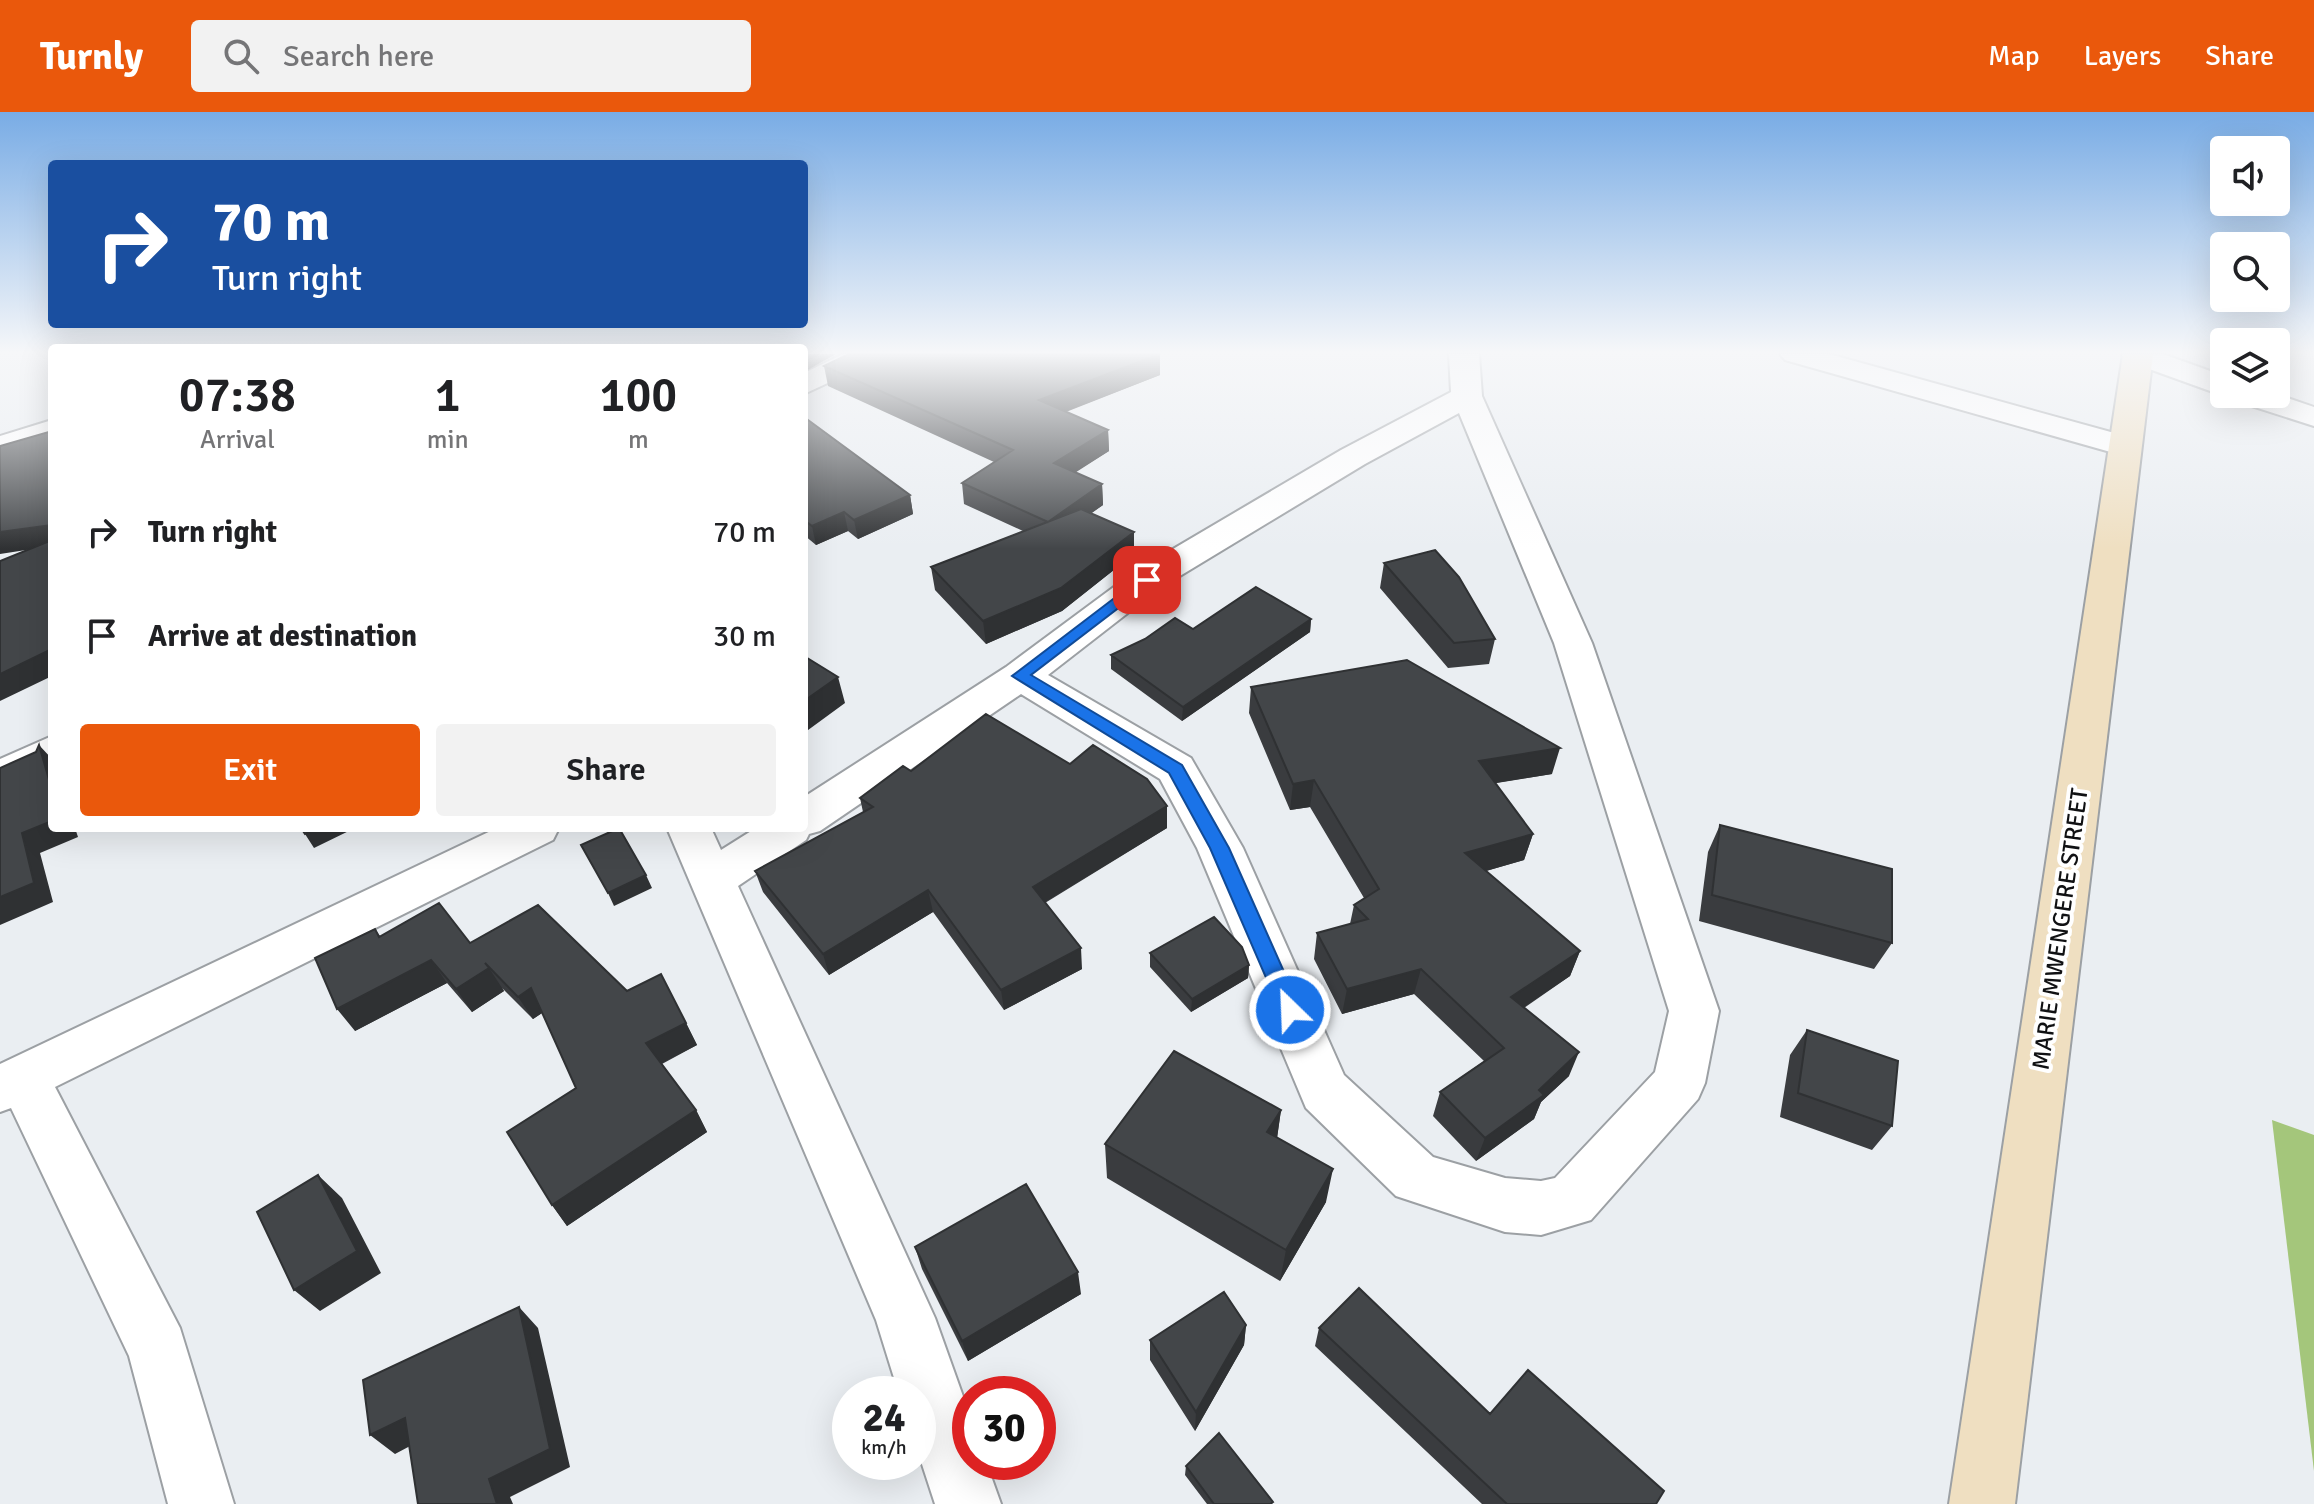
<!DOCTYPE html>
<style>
body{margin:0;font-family:Signika,sans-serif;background:#f2f2f2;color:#202124;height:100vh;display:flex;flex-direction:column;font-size:30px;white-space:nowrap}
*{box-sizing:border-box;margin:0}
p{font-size:26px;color:#757577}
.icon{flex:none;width:44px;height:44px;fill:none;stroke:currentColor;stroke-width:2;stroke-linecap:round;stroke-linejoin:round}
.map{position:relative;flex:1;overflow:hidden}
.side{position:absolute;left:48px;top:232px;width:760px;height:488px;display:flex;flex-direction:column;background:#fff;border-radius:8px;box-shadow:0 8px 32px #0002}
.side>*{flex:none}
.banner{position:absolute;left:48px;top:48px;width:760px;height:168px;border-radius:8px;box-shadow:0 8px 32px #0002;background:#1a4fa0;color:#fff;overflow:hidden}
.fabs{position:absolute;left:2210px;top:24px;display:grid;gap:16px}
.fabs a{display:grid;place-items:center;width:80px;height:80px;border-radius:8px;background:#fff;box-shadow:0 8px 32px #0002;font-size:40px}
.speed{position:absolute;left:832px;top:1264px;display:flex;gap:16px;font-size:40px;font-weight:700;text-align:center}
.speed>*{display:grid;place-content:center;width:104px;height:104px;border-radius:50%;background:#fff;box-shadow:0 8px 32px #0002;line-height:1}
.speed small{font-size:20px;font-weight:400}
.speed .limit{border:12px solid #d22;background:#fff;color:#111}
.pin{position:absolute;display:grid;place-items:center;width:68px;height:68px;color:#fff;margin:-34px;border-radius:16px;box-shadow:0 4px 12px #0006}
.me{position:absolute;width:88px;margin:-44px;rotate:336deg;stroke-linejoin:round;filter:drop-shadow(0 0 6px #0008)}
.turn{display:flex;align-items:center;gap:28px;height:168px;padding:0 32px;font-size:36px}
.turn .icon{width:104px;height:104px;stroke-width:2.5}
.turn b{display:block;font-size:56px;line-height:68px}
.eta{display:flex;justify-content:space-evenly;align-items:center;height:136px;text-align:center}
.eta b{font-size:48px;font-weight:600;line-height:56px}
.cta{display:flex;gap:16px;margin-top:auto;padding:16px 32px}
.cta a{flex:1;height:92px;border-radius:8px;background:#ea580c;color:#fff;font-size:32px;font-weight:600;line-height:92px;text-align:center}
.cta a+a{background:#f2f2f2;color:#202124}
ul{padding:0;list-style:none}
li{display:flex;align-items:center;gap:24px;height:104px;padding:0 32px}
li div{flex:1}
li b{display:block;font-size:30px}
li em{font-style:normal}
header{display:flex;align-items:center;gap:48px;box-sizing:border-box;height:112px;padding:0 40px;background:#ea580c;color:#fff}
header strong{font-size:38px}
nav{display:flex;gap:44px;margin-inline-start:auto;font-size:28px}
.search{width:560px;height:72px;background:#f2f2f2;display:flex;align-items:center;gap:20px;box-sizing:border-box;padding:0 28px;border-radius:8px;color:#757577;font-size:30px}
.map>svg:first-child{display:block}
.forest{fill:#a4c67b}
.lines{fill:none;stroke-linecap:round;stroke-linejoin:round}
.minor-casing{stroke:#9ca0a4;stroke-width:4}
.secondary-casing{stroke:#9ca0a4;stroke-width:4}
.minor{fill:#fff;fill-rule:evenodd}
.secondary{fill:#efdfc1;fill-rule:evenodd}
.wall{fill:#3a3c3f}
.shaded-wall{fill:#2f3133}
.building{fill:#434649;stroke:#2f3133;stroke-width:2}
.route{fill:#1a73e8;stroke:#114b97;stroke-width:2}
.labels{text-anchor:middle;stroke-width:8;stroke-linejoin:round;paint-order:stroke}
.street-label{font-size:24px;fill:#101113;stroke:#fff}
</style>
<header>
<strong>Turnly</strong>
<div class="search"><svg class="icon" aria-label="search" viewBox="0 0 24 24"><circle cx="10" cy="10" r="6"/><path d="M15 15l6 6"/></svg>Search here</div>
<nav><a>Map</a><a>Layers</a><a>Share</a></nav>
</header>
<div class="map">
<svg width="2314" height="1392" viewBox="0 0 2314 1392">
<rect width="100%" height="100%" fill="#eaeef2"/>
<path class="forest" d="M 2272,1008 L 2314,1023 L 2314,1359 Z"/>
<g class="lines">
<g class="minor-casing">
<path id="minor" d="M 843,242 L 882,242 L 877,248 L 804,282 L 804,261 Z
M 1449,242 L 1479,242 L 1482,284 L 1592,531 L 1719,899 L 1705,971 L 1698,987 L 1591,1108 L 1541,1123 L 1505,1120 L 1396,1084 L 1306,996 L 1197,736 L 1160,667 L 1021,582 L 820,719 L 809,722 L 806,728 L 738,774 L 935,1206 L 970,1304 L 970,1350 L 986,1350 L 1001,1392 L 935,1392 L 918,1340 L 918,1282 L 899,1282 L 876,1208 L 667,716 L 711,716 L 721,738 L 756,716 L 804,716 L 804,685 L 1006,555 L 1134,460 L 1341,338 L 1451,280 ZM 1459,301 L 1554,531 L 1669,899 L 1655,960 L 1555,1066 L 1541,1069 L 1505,1066 L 1433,1045 L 1344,963 L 1243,736 L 1191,646 L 1048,563 L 1160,476 L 1365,352 Z
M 1780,242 L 1829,242 L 2136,327 L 2141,334 L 2136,341 L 2125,344 L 2114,341 L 1785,248 Z
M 2163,242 L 2224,264 L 2224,282 L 2229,282 L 2213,280 L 2127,249 L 2122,243 Z
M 2232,282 L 2276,282 L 2314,295 L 2314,314 L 2236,289 Z
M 52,308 L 52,329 L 0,345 L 0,324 Z
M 52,624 L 52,657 L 0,680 L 0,647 Z
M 497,716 L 559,716 L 553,728 L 55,975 L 180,1216 L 234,1392 L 168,1392 L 129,1244 L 11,996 L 0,1000 L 0,952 Z"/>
</g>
<g class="secondary-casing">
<path id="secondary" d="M 2123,242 L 2153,242 L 2015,1392 L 1949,1392 Z"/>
</g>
<use href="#minor" class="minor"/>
<use href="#secondary" class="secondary"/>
</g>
<path class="wall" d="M 1160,242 L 1160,263 L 1066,300 L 1108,318 L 1109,339 L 1075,360 L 1102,372 L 1103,393 L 1091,401 L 1134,420 L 1134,442 L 1062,499 L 986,532 L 935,478 L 931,455 L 1023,419 L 964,392 L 962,371 L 994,350 L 828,274 L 824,254 Z
M 804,305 L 910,383 L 913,402 L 858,427 L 848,419 L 816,433 L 804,423 Z
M 1384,451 L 1495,527 L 1489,552 L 1448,556 L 1380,476 Z
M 1311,507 L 1310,520 L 1182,609 L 1111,557 L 1111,543 L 1193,517 Z
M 1251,575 L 1552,662 L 1495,671 L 1533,722 L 1524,748 L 1486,759 L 1580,839 L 1570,864 L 1524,896 L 1569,964 L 1541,990 L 1534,1007 L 1476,1049 L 1433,1004 L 1440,980 L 1484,949 L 1414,882 L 1342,902 L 1314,847 L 1317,821 L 1350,812 L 1354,793 L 1364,786 L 1310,695 L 1290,698 L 1249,601 Z
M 1070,652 L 1167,694 L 1167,716 L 1045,791 L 1082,857 L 1004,898 L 933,800 L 829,863 L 763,780 L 755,759 L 863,700 L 860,686 L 911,659 Z
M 1720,713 L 1892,831 L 1874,857 L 1699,809 L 1708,740 Z
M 375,817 L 380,824 L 470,831 L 627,879 L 686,911 L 697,933 L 662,952 L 696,998 L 707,1020 L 567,1114 L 552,1093 L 576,976 L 542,901 L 533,907 L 502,876 L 504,879 L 472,900 L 447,871 L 355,919 Z
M 1150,841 L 1249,853 L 1248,866 L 1191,900 L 1150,855 Z
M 1807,918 L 1892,1014 L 1872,1038 L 1780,1005 L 1790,943 Z
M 1281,998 L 1277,1026 L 1326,1090 L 1280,1169 L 1107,1066 L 1105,1032 Z
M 915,1135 L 1081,1182 L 968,1249 L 922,1157 Z
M 1246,1213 L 1244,1233 L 1195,1319 L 1150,1248 L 1150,1228 Z
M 1319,1216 L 1490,1302 L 1656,1392 L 1482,1392 L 1315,1234 Z
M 1186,1354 L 1273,1390 L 1272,1392 L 1207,1392 L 1185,1363 Z"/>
<path class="shaded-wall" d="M 804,242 L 836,242 L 804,260 Z
M 1160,242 L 1160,263 L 1041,309 L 1039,288 Z
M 1108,318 L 1109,339 L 1056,373 L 1054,351 Z
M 1102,372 L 1103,393 L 1050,431 L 1048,410 Z
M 910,383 L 913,402 L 858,427 L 854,408 Z
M 844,400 L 848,419 L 816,433 L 812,414 Z
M 52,413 L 52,434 L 0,442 L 0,420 Z
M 1134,420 L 1134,442 L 1062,499 L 986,532 L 983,509 Z
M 1311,507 L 1310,520 L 1182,609 L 1183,595 Z
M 52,537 L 52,564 L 0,589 L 0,562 Z
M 838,565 L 845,591 L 804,621 L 804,589 Z
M 39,633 L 52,647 L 52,678 Z
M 1560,636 L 1552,662 L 1472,675 L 1479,649 Z
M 1314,668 L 1310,695 L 1290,698 L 1293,672 Z
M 1167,694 L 1167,716 L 1035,796 L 1033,775 Z
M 52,709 L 52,716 L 75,716 L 78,725 L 40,741 L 53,790 L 0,813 L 0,785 L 22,721 Z
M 317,716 L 355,716 L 314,736 L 305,722 Z
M 1533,722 L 1524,748 L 1458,767 L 1465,741 Z
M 646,763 L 652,776 L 614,794 L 608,781 Z
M 928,778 L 933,800 L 829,863 L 823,842 Z
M 1081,836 L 1082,857 L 1004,898 L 1001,878 Z
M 1580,839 L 1570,864 L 1502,910 L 1511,885 Z
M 431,848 L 447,871 L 355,919 L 337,897 Z
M 1249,853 L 1248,866 L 1191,900 L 1192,887 Z
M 489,856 L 504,879 L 472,900 L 456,877 Z
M 1421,857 L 1414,882 L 1342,902 L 1347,877 Z
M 531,876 L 545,899 L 533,907 L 518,885 Z
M 686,911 L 697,933 L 658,953 L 646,931 Z
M 1579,940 L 1569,964 L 1541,990 L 1534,1007 L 1476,1049 L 1485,1026 Z
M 696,998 L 707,1020 L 567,1114 L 552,1093 Z
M 1281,998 L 1276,1033 L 1267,1020 Z
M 1333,1057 L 1326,1090 L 1280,1169 L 1286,1138 Z
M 318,1063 L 342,1086 L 381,1161 L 320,1199 L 294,1178 Z
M 1078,1160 L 1081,1182 L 968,1249 L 962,1229 Z
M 519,1195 L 538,1216 L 570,1355 L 510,1385 L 513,1392 L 497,1392 L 489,1367 Z
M 1246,1213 L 1244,1233 L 1195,1319 L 1196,1300 Z
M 405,1306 L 429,1324 L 395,1342 L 370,1323 Z"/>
<path class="building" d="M 849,242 L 1160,242 L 1039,288 L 1108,318 L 1054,351 L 1102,372 L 1048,410 L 962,371 L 1013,338 L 824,254 Z
M 804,305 L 910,383 L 854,408 L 844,400 L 812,414 L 804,408 Z
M 52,319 L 52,413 L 0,420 L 0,334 Z
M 1081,397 L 1134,420 L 1061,476 L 983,509 L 931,455 Z
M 52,428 L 52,522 L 51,523 L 52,524 L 52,537 L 0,562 L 0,449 Z
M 1435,438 L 1459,465 L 1495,527 L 1454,531 L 1384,451 Z
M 1256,475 L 1311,507 L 1183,595 L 1111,543 L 1145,527 L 1175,506 L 1193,517 Z
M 804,544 L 838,565 L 804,589 Z
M 1407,548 L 1560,636 L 1479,649 L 1533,722 L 1465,741 L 1580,839 L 1511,885 L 1579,940 L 1539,978 L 1544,983 L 1485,1026 L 1440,980 L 1504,936 L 1421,857 L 1347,877 L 1317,821 L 1368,807 L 1354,793 L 1379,777 L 1314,668 L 1293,672 L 1251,575 Z
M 986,602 L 1070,652 L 1093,633 L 1147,667 L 1167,694 L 1033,775 L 1081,836 L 1001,878 L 928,778 L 823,842 L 755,759 L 873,695 L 860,686 L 903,654 L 911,659 Z
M 39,633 L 52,678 L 52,709 L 22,721 L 34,771 L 0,785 L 0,656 L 36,640 Z
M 1720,713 L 1892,757 L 1892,831 L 1712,783 Z
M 301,716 L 317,716 L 305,722 Z
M 619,716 L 646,763 L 608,781 L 581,733 Z
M 439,791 L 470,831 L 538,793 L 627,879 L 661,862 L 686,911 L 646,931 L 696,998 L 552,1093 L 507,1020 L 576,976 L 531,876 L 518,885 L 485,851 L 489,856 L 456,877 L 431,848 L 337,897 L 315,846 L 375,817 L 379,825 Z
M 1214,805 L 1242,835 L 1249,853 L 1192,887 L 1150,841 Z
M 1807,918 L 1898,949 L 1892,1014 L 1798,981 Z
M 1174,939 L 1281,998 L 1267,1020 L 1333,1057 L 1286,1138 L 1105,1032 Z
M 318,1063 L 357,1139 L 294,1178 L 257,1100 Z
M 1026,1072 L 1078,1160 L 962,1229 L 915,1135 Z
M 1359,1176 L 1490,1302 L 1528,1258 L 1664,1379 L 1656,1392 L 1507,1392 L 1319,1216 Z
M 1224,1180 L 1246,1213 L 1196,1300 L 1150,1228 Z
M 519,1195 L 550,1337 L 489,1367 L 497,1392 L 418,1392 L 405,1306 L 370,1323 L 363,1268 Z
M 1219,1321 L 1273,1390 L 1270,1392 L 1214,1392 L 1186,1354 Z"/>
<linearGradient id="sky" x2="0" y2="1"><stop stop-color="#79ace5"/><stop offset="0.55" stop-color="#f6f7f9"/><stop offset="1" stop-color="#f6f7f9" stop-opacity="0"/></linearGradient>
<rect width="2314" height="437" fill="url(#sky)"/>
<path class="route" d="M 1142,465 L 1155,468 L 1031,563 L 1182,653 L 1229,736 L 1301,898 L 1290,907 L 1280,898 L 1210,736 L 1169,661 L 1012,564 Z"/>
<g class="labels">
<g class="street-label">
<text transform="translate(2060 817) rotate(-82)" y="8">MARIE MWENGERE STREET</text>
</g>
</g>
</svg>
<div class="fabs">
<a><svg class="icon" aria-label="sound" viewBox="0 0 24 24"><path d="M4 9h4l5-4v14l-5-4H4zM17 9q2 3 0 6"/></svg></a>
<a><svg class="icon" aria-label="search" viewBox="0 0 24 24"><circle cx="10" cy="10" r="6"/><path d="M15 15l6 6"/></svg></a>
<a><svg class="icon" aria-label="layers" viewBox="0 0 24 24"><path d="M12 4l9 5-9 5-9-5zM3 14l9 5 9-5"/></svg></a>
</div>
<div class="speed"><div>24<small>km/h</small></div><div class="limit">30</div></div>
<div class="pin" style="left:1147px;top:468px;background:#d93025"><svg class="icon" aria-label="arrive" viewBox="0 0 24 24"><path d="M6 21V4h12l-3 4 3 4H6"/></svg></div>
<svg class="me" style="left:1290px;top:898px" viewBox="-20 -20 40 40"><circle r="17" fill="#1a73e8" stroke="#fff" stroke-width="3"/><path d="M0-11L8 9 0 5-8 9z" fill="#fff"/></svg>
<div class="banner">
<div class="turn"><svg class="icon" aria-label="right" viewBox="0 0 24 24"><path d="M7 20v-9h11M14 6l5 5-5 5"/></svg><div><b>70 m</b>Turn right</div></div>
</div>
<section class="side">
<div class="eta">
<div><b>07:38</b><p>Arrival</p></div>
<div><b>1</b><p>min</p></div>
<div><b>100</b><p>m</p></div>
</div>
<ul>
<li><svg class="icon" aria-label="right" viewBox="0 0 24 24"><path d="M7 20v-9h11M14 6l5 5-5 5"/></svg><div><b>Turn right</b></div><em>70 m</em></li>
<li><svg class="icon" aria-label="arrive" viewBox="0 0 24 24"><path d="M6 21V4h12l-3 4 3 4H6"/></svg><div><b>Arrive at destination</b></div><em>30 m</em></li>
</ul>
<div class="cta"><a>Exit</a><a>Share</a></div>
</section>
</div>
